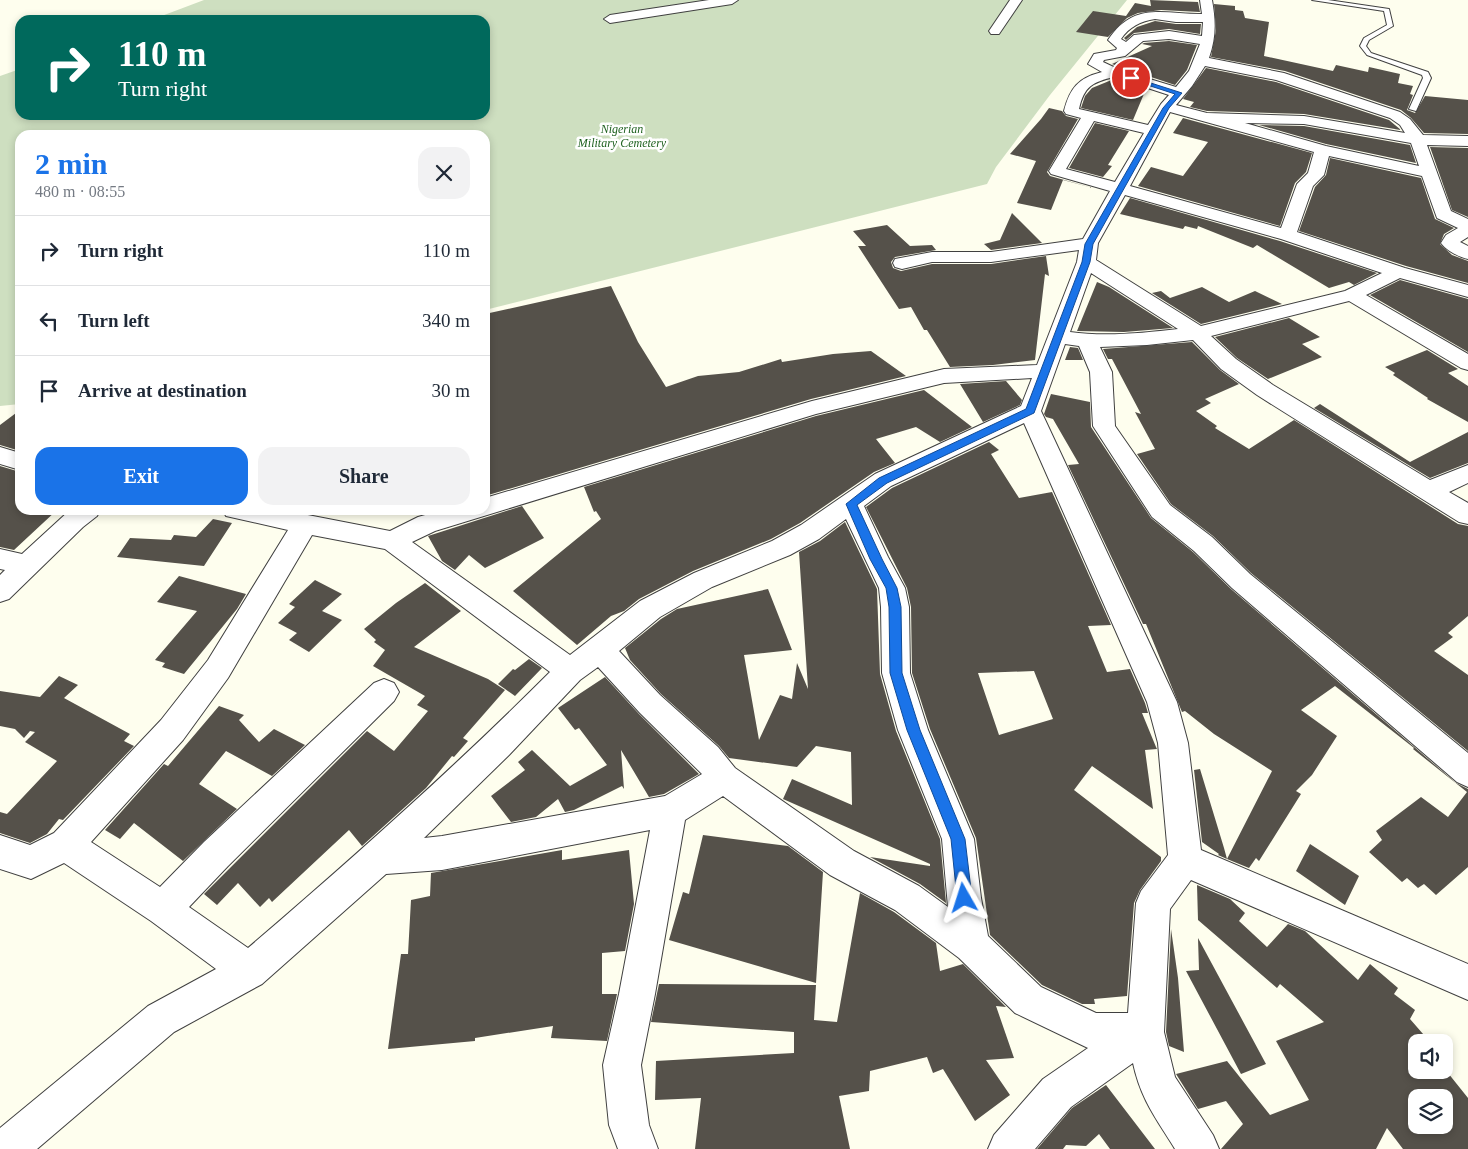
<!DOCTYPE html>
<meta charset="utf-8">
<style>
body{margin:0;font-family:Georgia,serif;background:#f2f2f3;color:#1f2937;height:100vh;display:flex;flex-direction:column;font-size:19px;white-space:nowrap}
*{box-sizing:border-box;margin:0}
p{font-size:16px;color:#747a83}
.icon{flex:none;width:28px;height:28px;fill:none;stroke:currentColor;stroke-width:2;stroke-linecap:round;stroke-linejoin:round}
.map{position:relative;flex:1;overflow:hidden}
.drawer{position:absolute;left:15px;top:130px;width:475px;height:385px;display:flex;flex-direction:column;background:#fff;border-radius:15px;box-shadow:0 2px 8px #0003}
.drawer>*{flex:none}
.guide{position:absolute;left:15px;top:15px;width:475px;height:105px;border-radius:15px;box-shadow:0 2px 8px #0003;background:#00695c;color:#fff;overflow:hidden}
.buttons{position:absolute;left:1408px;top:1034px;display:grid;gap:10px}
.buttons a{display:grid;place-items:center;width:45px;height:45px;border-radius:10px;background:#fff;box-shadow:0 2px 8px #0003;font-size:25px}
.pin{position:absolute;display:grid;place-items:center;width:42px;height:42px;color:#fff;margin:-21px;border:2px solid #fff;border-radius:50%;box-shadow:0 1px 5px #0007}
.me{position:absolute;width:55px;margin:-28px;rotate:354deg;stroke-linejoin:round;filter:drop-shadow(0 0 4px #0008)}
.turn{display:flex;align-items:center;gap:18px;height:105px;padding:0 20px;font-size:22px}
.turn .icon{width:65px;height:65px;stroke-width:2.5}
.turn b{display:block;font-size:35px;line-height:42px}
.round{display:grid;place-items:center;flex:none;width:52px;height:52px;border-radius:15px;background:#f2f2f3}
.summary{display:flex;align-items:center;justify-content:space-between;height:85px;padding:0 20px}
h1{font-size:30px;font-weight:600;line-height:38px;color:#1a73e8}
.primary-button{display:flex;gap:10px;margin-top:auto;padding:10px 20px}
.primary-button a{flex:1;height:58px;border-radius:15px;background:#1a73e8;color:#fff;font-size:20px;font-weight:600;line-height:58px;text-align:center}
.primary-button a+a{background:#f2f2f3;color:#1f2937}
ul{padding:0;list-style:none}
li{display:flex;align-items:center;gap:15px;height:70px;padding:0 20px;border-top:1px solid #e0e1e3}
li div{flex:1}
li b{display:block;font-size:19px}
li em{font-style:normal}
.map>svg:first-child{display:block}
.cemetery{fill:#cedfc0}
.building{fill:#55514a;fill-rule:evenodd}
.lines{fill:none;stroke-linecap:round;stroke-linejoin:round}
.service-casing{stroke:#404040;stroke-width:2}
.minor-casing{stroke:#404040;stroke-width:2}
.service{fill:#fff;fill-rule:evenodd}
.minor{fill:#fff;fill-rule:evenodd}
.route{fill:#1a73e8;stroke:#114b97}
.labels{text-anchor:middle;stroke-width:5;stroke-linejoin:round;paint-order:stroke}
.far-park-label{font-size:12px;font-style:italic;fill:#206221;stroke:#fff}
</style>
<div class="map">
<svg width="1468" height="1149" viewBox="0 0 1468 1149">
<rect width="100%" height="100%" fill="#fefeee"/>
<path class="cemetery" d="M 204,0 L 1127,0 L 1050,95 L 996,167 L 987,184 L 485,310 L 485,135 L 20,135 L 20,404 L 0,406 L 0,76 L 20,69 L 20,115 L 485,115 L 485,20 L 151,20 Z"/>
<path class="building" d="M 1150,0 L 1198,2 L 1200,12 L 1161,10 L 1138,13 L 1127,18 L 1108,37 L 1076,32 L 1093,11 L 1126,16 L 1135,3 L 1151,6 Z
M 1214,4 L 1235,6 L 1235,10 L 1243,11 L 1245,18 L 1269,22 L 1264,56 L 1333,71 L 1336,65 L 1368,72 L 1369,67 L 1400,74 L 1398,83 L 1413,86 L 1410,94 L 1413,95 L 1407,110 L 1415,113 L 1425,96 L 1468,100 L 1468,134 L 1424,133 L 1411,118 L 1401,110 L 1285,71 L 1211,57 L 1216,30 Z
M 1155,21 L 1176,24 L 1201,24 L 1200,34 L 1169,29 L 1134,33 L 1126,40 L 1124,38 L 1137,27 Z
M 1169,41 L 1197,45 L 1187,70 L 1175,85 L 1112,64 L 1152,46 L 1142,44 L 1144,43 Z
M 1206,68 L 1276,82 L 1389,120 L 1401,130 L 1304,114 L 1207,111 L 1190,107 L 1194,102 L 1183,99 Z
M 1114,79 L 1146,89 L 1133,120 L 1081,108 L 1085,96 L 1092,88 Z
M 1049,108 L 1062,111 L 1066,116 L 1078,119 L 1047,172 L 1050,176 L 1093,188 L 1063,180 L 1051,210 L 1017,203 L 1036,161 L 1010,154 L 1041,119 Z
M 1183,118 L 1312,153 L 1306,172 L 1295,183 L 1280,226 L 1138,186 L 1151,167 L 1183,176 L 1208,142 L 1173,133 Z
M 1095,123 L 1129,131 L 1108,165 L 1112,166 L 1103,177 L 1069,168 Z
M 1259,125 L 1304,126 L 1410,145 L 1416,163 L 1326,144 Z
M 1430,147 L 1468,148 L 1468,217 L 1452,210 Z
M 1330,158 L 1421,178 L 1435,219 L 1454,228 L 1444,234 L 1440,244 L 1452,255 L 1468,261 L 1468,283 L 1406,266 L 1299,231 L 1315,187 L 1326,175 Z
M 1130,198 L 1280,241 L 1377,273 L 1354,285 L 1349,282 L 1329,288 L 1257,245 L 1253,248 L 1198,226 L 1197,229 L 1185,226 L 1183,229 L 1120,214 Z
M 1012,213 L 1042,243 L 991,250 L 984,244 L 1000,240 Z
M 887,225 L 910,246 L 932,245 L 936,250 L 895,257 L 891,262 L 893,268 L 901,271 L 932,264 L 991,264 L 1046,256 L 1049,276 L 1045,274 L 1035,360 L 993,365 L 950,367 L 927,330 L 924,330 L 911,307 L 899,309 L 858,246 L 866,246 L 853,231 Z
M 1400,280 L 1468,299 L 1468,352 L 1370,295 Z
M 1097,282 L 1109,287 L 1173,328 L 1124,332 L 1077,331 Z
M 611,286 L 638,342 L 666,387 L 698,376 L 739,372 L 781,359 L 782,362 L 833,354 L 871,351 L 906,376 L 811,399 L 485,496 L 485,339 L 489,338 L 485,324 L 485,314 Z
M 1202,287 L 1229,302 L 1255,291 L 1282,304 L 1201,324 L 1152,293 L 1161,291 L 1170,298 Z
M 1289,318 L 1320,337 L 1302,344 L 1322,357 L 1268,379 L 1237,358 L 1215,337 Z
M 1192,342 L 1220,370 L 1239,384 L 1205,399 L 1211,403 L 1196,411 L 1217,426 L 1215,428 L 1249,449 L 1294,420 L 1458,524 L 1468,526 L 1468,616 L 1448,633 L 1453,637 L 1434,651 L 1468,675 L 1468,751 L 1251,573 L 1213,536 L 1171,504 L 1137,454 L 1155,449 L 1135,412 L 1141,414 L 1112,359 L 1108,359 L 1103,349 Z
M 1070,347 L 1078,348 L 1083,360 L 1065,360 Z
M 1427,350 L 1458,369 L 1448,373 L 1468,386 L 1468,422 L 1427,399 L 1428,398 L 1393,375 L 1395,373 L 1385,367 Z
M 1006,381 L 1022,400 L 1020,405 L 983,422 L 960,384 Z
M 924,390 L 972,427 L 940,442 L 916,427 L 876,439 L 895,463 L 874,472 L 800,523 L 771,539 L 693,571 L 639,599 L 624,611 L 611,616 L 577,645 L 513,591 L 601,519 L 596,511 L 594,512 L 584,487 L 816,416 Z
M 1051,394 L 1090,402 L 1091,427 L 1151,518 L 1193,552 L 1231,589 L 1456,783 L 1468,789 L 1468,867 L 1436,895 L 1424,884 L 1418,888 L 1407,878 L 1402,882 L 1369,852 L 1382,840 L 1376,831 L 1421,797 L 1448,817 L 1467,792 L 1413,749 L 1414,748 L 1335,686 L 1301,710 L 1337,736 L 1312,775 L 1296,791 L 1301,794 L 1259,861 L 1256,858 L 1249,868 L 1227,859 L 1272,771 L 1214,734 L 1185,711 L 1182,712 L 1146,624 L 1143,624 L 1068,465 L 1079,464 L 1053,419 L 1046,417 L 1044,414 Z
M 1320,404 L 1410,462 L 1468,432 L 1468,463 L 1430,478 L 1314,408 Z
M 20,410 L 20,451 L 0,445 L 0,425 Z
M 989,442 L 999,450 L 991,454 L 1019,498 L 1052,492 L 1111,625 L 1088,626 L 1107,672 L 1130,669 L 1145,703 L 1148,713 L 1142,713 L 1156,747 L 1157,749 L 1145,750 L 1153,809 L 1092,766 L 1074,790 L 1161,857 L 1161,861 L 1140,890 L 1134,903 L 1127,996 L 1094,999 L 1095,1004 L 1082,1004 L 1042,985 L 990,935 L 976,838 L 930,729 L 912,673 L 911,607 L 907,588 L 866,507 L 892,488 ZM 1034,671 L 1053,719 L 999,735 L 978,673 Z
M 0,466 L 20,472 L 20,510 L 57,510 L 14,550 L 0,547 Z
M 522,506 L 544,538 L 485,568 L 469,555 L 455,570 L 442,561 L 428,536 Z
M 213,519 L 232,523 L 204,566 L 117,557 L 130,538 L 171,540 L 174,535 L 196,537 Z
M 845,522 L 877,589 L 880,674 L 896,731 L 940,839 L 946,903 L 920,884 L 870,857 L 930,866 L 930,864 L 783,799 L 792,779 L 852,805 L 851,752 L 816,746 L 797,767 L 729,758 L 719,746 L 661,694 L 630,660 L 625,648 L 661,619 L 677,609 L 768,589 L 792,650 L 744,655 L 759,740 L 780,695 L 792,699 L 797,663 L 808,689 L 799,552 L 820,541 Z
M 179,576 L 246,594 L 237,609 L 184,674 L 162,667 L 165,663 L 155,660 L 197,611 L 157,602 Z
M 315,580 L 342,594 L 322,611 L 342,620 L 309,652 L 289,640 L 297,633 L 278,623 L 295,607 L 289,604 Z
M 425,583 L 461,611 L 414,647 L 488,679 L 505,690 L 463,738 L 468,741 L 454,757 L 452,756 L 426,788 L 362,846 L 349,830 L 272,902 L 269,898 L 260,907 L 238,883 L 217,905 L 204,894 L 367,731 L 394,751 L 428,711 L 417,705 L 425,696 L 373,666 L 385,650 L 374,642 L 376,640 L 364,629 L 396,603 Z
M 529,659 L 542,668 L 515,696 L 498,684 L 513,669 L 515,670 Z
M 59,676 L 78,685 L 64,698 L 130,734 L 124,741 L 134,746 L 63,820 L 59,819 L 47,834 L 30,843 L 0,833 L 0,812 L 7,814 L 57,761 L 25,742 L 35,732 L 30,731 L 24,738 L 15,729 L 0,726 L 0,691 L 40,697 Z
M 605,677 L 639,714 L 699,774 L 664,794 L 649,797 L 621,750 L 624,789 L 622,786 L 574,810 L 565,812 L 558,799 L 536,817 L 511,822 L 491,796 L 525,770 L 518,762 L 532,750 L 570,786 L 607,765 L 579,728 L 575,730 L 558,708 Z
M 219,706 L 244,715 L 239,720 L 259,742 L 274,729 L 305,745 L 272,776 L 226,751 L 199,784 L 237,809 L 183,861 L 134,823 L 120,839 L 105,830 L 164,764 L 168,766 Z
M 1200,769 L 1224,848 L 1227,859 L 1218,855 L 1219,854 L 1202,842 L 1194,770 Z
M 703,835 L 788,846 L 823,872 L 816,983 L 669,940 L 683,892 L 689,894 Z
M 1310,844 L 1359,876 L 1345,905 L 1296,871 Z
M 562,850 L 562,860 L 629,850 L 634,904 L 625,951 L 602,953 L 602,994 L 617,994 L 607,1041 L 551,1038 L 553,1026 L 475,1038 L 475,1041 L 388,1049 L 401,954 L 408,954 L 411,900 L 430,896 L 431,873 Z
M 1197,885 L 1230,899 L 1245,913 L 1239,921 L 1267,947 L 1288,924 L 1305,931 L 1358,980 L 1370,964 L 1398,988 L 1394,994 L 1415,1010 L 1410,1019 L 1430,1042 L 1416,1042 L 1416,1070 L 1444,1070 L 1444,1068 L 1468,1098 L 1468,1149 L 1403,1149 L 1387,1128 L 1376,1149 L 1221,1149 L 1243,1124 L 1226,1101 L 1198,1109 L 1176,1074 L 1227,1061 L 1270,1115 L 1309,1100 L 1276,1041 L 1324,1022 L 1280,984 L 1277,988 L 1198,920 ZM 1416,1098 L 1444,1098 L 1444,1125 L 1416,1125 Z
M 860,893 L 894,912 L 936,943 L 940,971 L 963,964 L 1006,1007 L 996,1006 L 1014,1058 L 986,1060 L 1010,1095 L 975,1121 L 943,1069 L 933,1073 L 927,1057 L 870,1071 L 869,1091 L 839,1096 L 850,1149 L 695,1149 L 701,1098 L 655,1100 L 656,1061 L 794,1053 L 794,1032 L 651,1022 L 659,984 L 816,985 L 814,1020 L 837,1022 Z
M 1171,929 L 1178,978 L 1184,1052 L 1169,1046 L 1166,1032 Z
M 1198,938 L 1266,1064 L 1241,1074 L 1186,971 L 1199,970 Z
M 1106,1085 L 1155,1149 L 1110,1149 L 1099,1134 L 1086,1146 L 1066,1145 L 1063,1149 L 1037,1149 L 1072,1108 Z"/>
<g class="lines">
<g class="service-casing">
<path id="service" d="M 1312,0 L 1328,0 L 1389,9 L 1393,26 L 1369,40 L 1366,46 L 1371,53 L 1428,72 L 1431,78 L 1416,111 L 1409,109 L 1423,78 L 1422,75 L 1367,55 L 1360,46 L 1364,38 L 1387,25 L 1384,11 Z"/>
</g>
<g class="minor-casing">
<path id="minor" d="M 709,0 L 738,0 L 732,4 L 610,23 L 604,19 L 610,15 Z
M 1010,0 L 1022,0 L 999,34 L 991,34 L 989,31 Z
M 1200,0 L 1212,0 C 1216,22 1216,38 1209,58 L 1284,73 L 1400,112 L 1410,119 L 1423,135 L 1468,136 L 1468,146 L 1427,145 L 1451,211 L 1468,219 L 1468,237 L 1460,242 L 1468,246 L 1468,259 C 1459,257 1447,251 1441,243 L 1446,235 L 1458,228 L 1437,218 L 1422,176 L 1329,156 L 1324,175 L 1313,186 L 1297,232 L 1405,268 L 1468,285 L 1468,297 L 1400,278 L 1366,295 L 1468,354 L 1468,370 L 1461,368 L 1349,301 L 1211,336 L 1236,359 L 1273,385 L 1430,480 L 1468,465 L 1468,483 L 1449,492 L 1468,503 L 1468,524 L 1459,522 L 1419,497 L 1257,395 L 1221,369 L 1193,340 L 1147,345 L 1100,347 L 1112,372 L 1115,426 L 1170,505 L 1212,537 L 1250,574 L 1468,753 L 1468,787 L 1457,782 L 1232,588 L 1194,551 L 1152,517 L 1093,426 L 1090,372 L 1079,346 L 1065,344 L 1041,411 L 1177,702 L 1188,743 L 1201,850 L 1468,964 L 1468,1000 L 1191,880 L 1170,909 L 1164,1032 L 1175,1077 L 1213,1135 L 1219,1149 L 1175,1149 C 1156,1118 1141,1100 1133,1063 L 1071,1107 L 1035,1149 L 988,1149 L 994,1135 L 1043,1079 L 1088,1048 L 1015,1013 L 959,958 L 895,910 L 830,875 L 723,796 L 685,820 L 655,994 L 641,1065 L 649,1125 L 658,1149 L 618,1149 L 609,1125 L 603,1065 L 619,994 L 650,830 L 442,870 L 386,874 L 262,984 L 174,1032 L 37,1149 L 0,1149 L 0,1128 L 148,1006 L 216,969 L 151,921 L 64,863 L 31,879 L 0,869 L 0,835 L 30,845 L 54,833 L 161,720 L 208,660 L 288,530 L 226,516 L 223,510 L 282,510 L 390,531 L 418,517 L 443,510 L 485,510 L 485,498 L 812,401 L 944,369 L 1037,365 L 1077,262 L 1079,250 L 991,262 L 932,262 L 902,269 L 895,267 L 893,263 L 895,259 L 932,252 L 991,252 L 1083,239 L 1110,191 L 1051,174 L 1049,171 L 1081,118 L 1066,114 L 1064,111 C 1070,88 1078,78 1102,72 L 1088,64 L 1094,54 L 1116,50 L 1117,48 L 1108,40 C 1134,1 1162,14 1202,14 ZM 1155,19 L 1176,22 L 1203,22 L 1202,36 L 1169,31 L 1134,35 L 1126,42 L 1121,39 C 1129,27 1141,21 1155,19 ZM 1169,39 L 1200,44 L 1189,71 L 1176,87 L 1120,70 L 1103,62 L 1104,60 L 1125,56 L 1143,41 ZM 1205,66 L 1276,80 L 1390,118 L 1400,125 L 1405,133 L 1304,116 L 1207,113 L 1176,105 L 1192,86 ZM 1114,77 L 1169,95 L 1161,104 L 1148,125 L 1079,109 C 1084,86 1093,82 1114,77 ZM 1170,112 L 1314,152 L 1308,173 L 1297,184 L 1281,228 L 1130,186 ZM 1094,121 L 1144,133 L 1115,182 L 1066,169 ZM 1245,123 L 1304,124 L 1411,143 L 1419,166 L 1326,146 ZM 1125,195 L 1281,239 L 1382,273 L 1345,291 L 1201,326 L 1096,260 L 1098,243 ZM 1091,273 L 1178,329 C 1143,333 1105,337 1070,332 ZM 1032,378 L 1021,406 L 875,474 L 801,525 L 772,541 L 694,573 L 640,601 L 570,655 L 412,542 L 435,531 L 816,414 L 944,383 ZM 1024,423 L 1147,702 L 1158,743 L 1168,855 L 1141,891 L 1136,903 L 1128,1013 L 1096,1013 L 1041,987 L 988,936 L 981,898 L 974,839 L 928,730 L 910,673 L 909,607 L 905,588 L 888,557 L 864,506 L 891,486 ZM 846,519 L 879,588 L 881,607 L 882,673 L 898,730 L 942,839 L 948,907 L 919,886 L 854,851 L 735,768 L 718,747 L 660,695 L 619,651 L 660,617 L 712,587 L 790,555 L 819,539 ZM 312,535 L 385,549 L 550,672 C 453,769 352,859 248,948 L 189,907 L 228,866 L 394,701 L 399,692 L 394,683 L 384,679 L 374,683 L 204,842 L 160,887 L 91,842 L 183,740 L 228,678 ZM 598,667 L 640,713 L 702,774 L 665,796 L 442,836 L 424,838 L 509,755 L 580,680 Z
M 0,447 L 20,453 L 20,470 L 0,464 Z
M 70,510 L 100,510 L 97,516 L 83,527 L 9,599 L 0,602 L 0,575 L 5,570 L 0,569 L 0,549 L 22,554 Z"/>
</g>
<use href="#service" class="service"/>
<use href="#minor" class="minor"/>
</g>
<path class="route" d="M 1129,76 L 1182,93 L 1169,108 L 1093,244 L 1090,262 L 1034,413 L 887,483 L 857,505 L 882,559 L 897,588 L 901,607 L 902,673 L 920,730 L 965,839 L 972,898 L 969,903 L 964,905 L 959,903 L 957,898 L 951,839 L 907,730 L 890,673 L 889,607 L 886,588 L 870,559 L 846,504 L 879,478 L 1026,409 L 1082,262 L 1085,244 L 1163,108 L 1175,94 L 1129,79 Z"/>
<g class="labels">
<g class="far-park-label">
<text x="622" y="133">Nigerian<tspan x="622" dy="14">Military Cemetery</tspan></text>
</g>
</g>
</svg>
<div class="buttons">
<a><svg class="icon" aria-label="sound" viewBox="0 0 24 24"><path d="M4 9h4l5-4v14l-5-4H4zM17 9q2 3 0 6"/></svg></a>
<a><svg class="icon" aria-label="layers" viewBox="0 0 24 24"><path d="M12 4l9 5-9 5-9-5zM3 14l9 5 9-5"/></svg></a>
</div>
<div class="pin" style="left:1131px;top:78px;background:#d93025"><svg class="icon" aria-label="arrive" viewBox="0 0 24 24"><path d="M6 21V4h12l-3 4 3 4H6"/></svg></div>
<svg class="me" style="left:964px;top:898px" viewBox="-20 -20 40 40"><path d="M0-17L14 15 0 8-14 15z" fill="#1a73e8" stroke="#fff" stroke-width="4"/></svg>
<div class="guide">
<div class="turn"><svg class="icon" aria-label="right" viewBox="0 0 24 24"><path d="M7 20v-9h11M14 6l5 5-5 5"/></svg><div><b>110 m</b>Turn right</div></div>
</div>
<section class="drawer">
<div class="summary"><div><h1>2 min</h1><p>480 m · 08:55</p></div><a class="round"><svg class="icon" aria-label="close" viewBox="0 0 24 24"><path d="M6 6l12 12M18 6L6 18"/></svg></a></div>
<ul>
<li><svg class="icon" aria-label="right" viewBox="0 0 24 24"><path d="M7 20v-9h11M14 6l5 5-5 5"/></svg><div><b>Turn right</b></div><em>110 m</em></li>
<li><svg class="icon" aria-label="left" viewBox="0 0 24 24"><path d="M17 20v-9H6M10 6l-5 5 5 5"/></svg><div><b>Turn left</b></div><em>340 m</em></li>
<li><svg class="icon" aria-label="arrive" viewBox="0 0 24 24"><path d="M6 21V4h12l-3 4 3 4H6"/></svg><div><b>Arrive at destination</b></div><em>30 m</em></li>
</ul>
<div class="primary-button"><a>Exit</a><a>Share</a></div>
</section>
</div>
